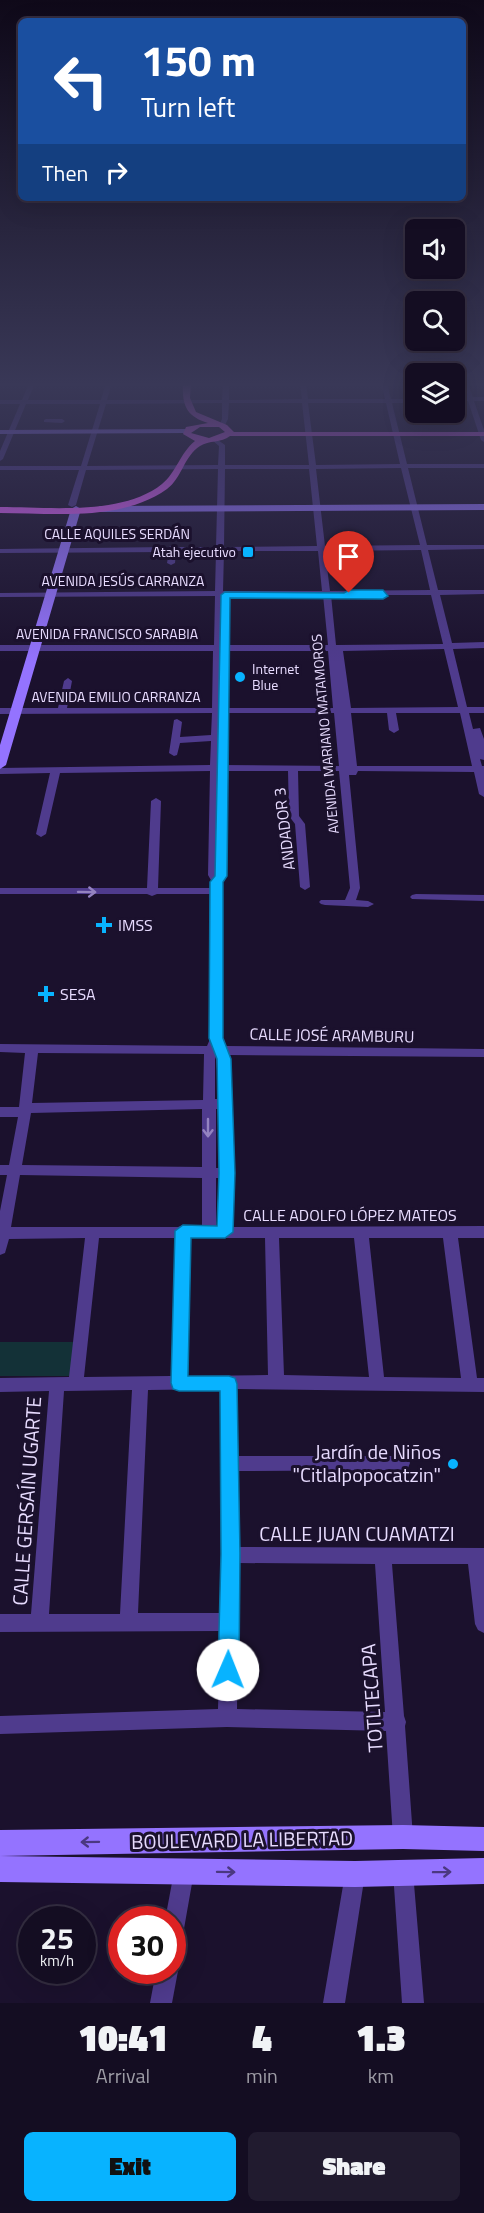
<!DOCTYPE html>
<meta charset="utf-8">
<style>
body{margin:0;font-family:"Titillium Web",sans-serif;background:#211b2f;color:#f1f3f6;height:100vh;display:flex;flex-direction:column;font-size:22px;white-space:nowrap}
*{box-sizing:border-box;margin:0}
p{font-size:20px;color:#9d9ca5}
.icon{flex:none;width:33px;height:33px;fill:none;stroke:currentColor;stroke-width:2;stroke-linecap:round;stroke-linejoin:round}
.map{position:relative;height:2003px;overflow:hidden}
.panel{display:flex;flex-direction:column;background:#140d22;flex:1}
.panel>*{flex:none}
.top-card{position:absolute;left:18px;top:18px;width:448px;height:183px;border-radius:9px;box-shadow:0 6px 24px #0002,0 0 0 2px #332d40;background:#1a4fa0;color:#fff;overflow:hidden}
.tools{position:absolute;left:405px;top:219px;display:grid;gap:12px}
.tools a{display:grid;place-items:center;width:60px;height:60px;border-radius:9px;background:#140d22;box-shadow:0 6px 24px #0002,0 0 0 2px #332d40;font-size:30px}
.speed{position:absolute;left:18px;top:1906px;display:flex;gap:12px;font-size:30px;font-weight:700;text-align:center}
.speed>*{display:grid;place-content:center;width:78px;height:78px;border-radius:50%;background:#140d22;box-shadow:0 6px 24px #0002,0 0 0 2px #332d40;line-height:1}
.speed small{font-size:15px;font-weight:400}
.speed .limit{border:9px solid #d22;background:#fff;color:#111}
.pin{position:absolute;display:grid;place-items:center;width:51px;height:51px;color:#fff;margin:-62px -26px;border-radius:50% 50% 50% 0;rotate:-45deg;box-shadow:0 0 6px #0007}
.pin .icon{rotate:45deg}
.me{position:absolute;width:66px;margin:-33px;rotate:1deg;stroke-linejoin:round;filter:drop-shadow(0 0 4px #0008)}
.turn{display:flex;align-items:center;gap:21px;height:126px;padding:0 24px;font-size:27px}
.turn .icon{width:78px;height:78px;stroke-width:2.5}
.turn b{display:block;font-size:42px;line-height:51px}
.then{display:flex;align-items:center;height:57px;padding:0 24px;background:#0003;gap:12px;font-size:22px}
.eta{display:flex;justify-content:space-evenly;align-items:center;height:102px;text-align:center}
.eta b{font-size:36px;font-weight:800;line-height:42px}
.action{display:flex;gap:12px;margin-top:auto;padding:12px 24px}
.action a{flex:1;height:69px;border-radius:9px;background:#08b3ff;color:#111;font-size:24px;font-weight:800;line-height:69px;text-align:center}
.action a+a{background:#211b2f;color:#f1f3f6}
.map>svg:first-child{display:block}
.green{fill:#133137}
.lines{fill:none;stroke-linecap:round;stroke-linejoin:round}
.street{fill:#4f3b8d;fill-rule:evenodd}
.secondary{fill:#9473ff;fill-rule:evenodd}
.primary{fill:#e563ff;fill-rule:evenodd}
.oneway{stroke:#9483c0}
.oneway2{stroke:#4b3881}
.route{fill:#08b3ff;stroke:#0574a6;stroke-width:1.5}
.poi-dot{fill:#08b3ff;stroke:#1b112d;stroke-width:2}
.labels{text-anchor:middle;stroke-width:6;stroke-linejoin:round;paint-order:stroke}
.far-street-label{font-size:14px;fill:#e8dcff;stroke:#1b112d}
.far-poi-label{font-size:14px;fill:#e8dcff;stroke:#1b112d;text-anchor:end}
.street-label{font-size:16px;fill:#e8dcff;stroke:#1b112d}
.poi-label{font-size:16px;fill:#e8dcff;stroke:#1b112d;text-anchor:start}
.near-poi-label{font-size:20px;fill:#e8dcff;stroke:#1b112d;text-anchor:end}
.near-street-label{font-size:20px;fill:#e8dcff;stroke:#1b112d}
</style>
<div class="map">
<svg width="484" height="2003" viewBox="0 0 484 2003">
<rect width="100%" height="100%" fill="#1b112d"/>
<path class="green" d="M 0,1342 L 76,1342 L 73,1376 L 0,1376 Z"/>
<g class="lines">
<path class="street" d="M 29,383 L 35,383 L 28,400 L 101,400 L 106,383 L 112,383 L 107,400 L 222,400 L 223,383 L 229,383 L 229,400 L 302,399 L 300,383 L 306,383 L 308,399 L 385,399 L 381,383 L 387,383 L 391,399 L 416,399 L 416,403 L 392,403 L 407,464 L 484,464 L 484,468 L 408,468 L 427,545 L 484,545 L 484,549 L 428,550 L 438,590 L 484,590 L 484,594 L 440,595 L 452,643 L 484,642 L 484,648 L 453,649 L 467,707 L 484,707 L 484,713 L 469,713 L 473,729 L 480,728 L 484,739 L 484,760 L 480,759 L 482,766 L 484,766 L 484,797 L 479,794 L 474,772 L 358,771 L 356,775 L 349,775 L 360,888 L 356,900 L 368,901 L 374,904 L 368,907 L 325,905 L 321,904 L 319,902 L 321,900 L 345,900 L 350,888 L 339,771 L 298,771 L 299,816 L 305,824 L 310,887 L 305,890 L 300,887 L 295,824 L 289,816 L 288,771 L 220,771 L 218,875 L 222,882 L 222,1038 L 225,1046 L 484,1049 L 484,1057 L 229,1055 L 234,1173 L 232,1227 L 484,1226 L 484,1238 L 458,1238 L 477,1378 L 484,1378 L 484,1392 L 237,1389 L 238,1456 L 402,1456 L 408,1458 L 410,1463 L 408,1468 L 402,1470 L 238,1471 L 239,1547 L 484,1548 L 484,1633 L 478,1630 L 475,1624 L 468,1564 L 392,1564 L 404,1716 L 406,1722 L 405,1726 L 413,1837 L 410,1844 L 403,1847 L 396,1844 L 393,1837 L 386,1731 L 227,1727 L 0,1734 L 0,1716 L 218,1709 L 220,1631 L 0,1632 L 0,1614 L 31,1614 L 49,1391 L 0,1392 L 0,1378 L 69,1377 L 85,1238 L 9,1239 L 5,1253 L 0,1255 L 0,1211 L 7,1175 L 0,1175 L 0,1165 L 9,1165 L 18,1117 L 0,1117 L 0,1107 L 19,1107 L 25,1053 L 0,1052 L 0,1044 L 207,1046 L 210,1039 L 211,894 L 157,894 L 152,896 L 147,894 L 0,894 L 0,888 L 147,888 L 151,801 L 156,798 L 161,801 L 158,888 L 212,888 L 212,882 L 208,875 L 210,771 L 60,773 L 46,834 L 41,837 L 36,834 L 50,773 L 0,774 L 0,768 L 210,765 L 211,741 L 180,743 L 177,755 L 174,756 L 169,753 L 174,720 L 177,719 L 182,722 L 180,737 L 211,735 L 212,713 L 0,714 L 0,708 L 58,708 L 64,681 L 68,678 L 72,681 L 67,708 L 212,708 L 213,651 L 0,651 L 0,645 L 214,645 L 215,596 L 0,597 L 0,593 L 215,591 L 216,552 L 176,552 L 175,563 L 171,565 L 167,563 L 169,552 L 0,553 L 0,549 L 169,547 L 173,545 L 177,547 L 216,547 L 218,469 L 86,470 L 76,505 L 72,507 L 68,505 L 79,470 L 0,470 L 0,466 L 81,466 L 100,404 L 26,404 L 3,459 L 0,461 L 0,451 L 20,404 L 0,404 L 0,400 L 22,400 ZM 222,403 L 222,419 L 219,426 L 222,428 L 224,427 L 228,419 L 229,403 L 302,403 L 309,465 L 225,465 L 225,445 L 215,438 L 212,440 L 219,446 L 218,465 L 87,466 L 106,404 ZM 308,403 L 386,403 L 400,464 L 316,465 ZM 401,468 L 420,545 L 325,546 L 316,469 ZM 225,469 L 309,469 L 317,546 L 224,547 ZM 421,550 L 430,590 L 330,591 L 325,551 ZM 224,551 L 318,551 L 322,591 L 223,591 ZM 323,595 L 328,645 L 222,645 L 223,596 ZM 331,595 L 431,595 L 443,644 L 336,645 ZM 444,649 L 458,707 L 351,708 L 343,651 ZM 222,651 L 328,651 L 333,708 L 221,708 ZM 221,713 L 334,713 L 339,766 L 220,765 ZM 351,713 L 387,713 L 389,730 L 394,733 L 399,730 L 396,713 L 460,713 L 472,766 L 357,766 ZM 38,1053 L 204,1054 L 203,1100 L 32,1103 ZM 216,1056 L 219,1099 L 215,1099 L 215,1060 ZM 202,1109 L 202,1167 L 22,1165 L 31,1113 ZM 216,1109 L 219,1109 L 220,1168 L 216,1168 ZM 20,1175 L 202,1178 L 202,1227 L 183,1225 L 178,1227 L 11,1227 ZM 216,1178 L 220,1178 L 218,1227 L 216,1227 ZM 99,1238 L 176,1238 L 171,1376 L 84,1377 ZM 190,1238 L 265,1238 L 268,1375 L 187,1376 ZM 279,1238 L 354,1238 L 369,1377 L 284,1375 ZM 369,1238 L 443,1238 L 461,1378 L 384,1377 ZM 221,1389 L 222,1555 L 221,1613 L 138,1613 L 148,1390 ZM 132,1390 L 120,1614 L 49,1614 L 64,1391 ZM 239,1563 L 375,1564 L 385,1712 L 237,1709 Z
M 462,383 L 468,383 L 473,397 L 484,397 L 484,401 L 474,401 L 484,430 L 484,442 L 481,440 L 468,401 L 454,401 L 454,397 L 467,397 Z
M 46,419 L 62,419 L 65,421 L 62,423 L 44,422 L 44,420 Z
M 416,894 L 484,895 L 484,901 L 412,899 L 410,897 L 412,895 Z
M 184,1862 L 191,1865 L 194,1872 L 182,1940 L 179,1947 L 172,1950 L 172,1920 L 165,1920 L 174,1872 L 177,1865 Z
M 403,1862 L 410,1865 L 413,1872 L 424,2003 L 402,2003 L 393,1872 L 396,1865 Z
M 355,1864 L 362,1867 L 365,1874 L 345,2003 L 323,2003 L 345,1874 L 348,1867 Z
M 172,1963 L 178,1971 L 172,2003 L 150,2003 L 156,1971 L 172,1971 Z"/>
<path class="secondary" d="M 190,429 L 191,431 L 187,433 L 0,434 L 0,430 Z
M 484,504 L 484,510 L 100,512 L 95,509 L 100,506 Z
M 76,506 L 81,509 L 6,765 L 0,769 L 0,745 L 71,509 Z
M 403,1825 L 484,1827 L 484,1851 L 403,1849 L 0,1856 L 0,1830 Z
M 0,1856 L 355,1861 L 484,1858 L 484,1884 L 355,1887 L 0,1882 Z"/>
<path class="primary" d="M 183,383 L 191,383 L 190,398 L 196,412 L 227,425 L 234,432 L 484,432 L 484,436 L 230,436 C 221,443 209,440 200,446 C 184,456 182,478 167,489 C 121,522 52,513 0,513 L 0,507 C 48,507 122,516 162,484 C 176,473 180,453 195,441 L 183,434 L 186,427 L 208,423 C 186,416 182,405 183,383 ZM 200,427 L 219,427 L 225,432 L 209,438 L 191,433 Z"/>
</g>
<defs><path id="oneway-shaft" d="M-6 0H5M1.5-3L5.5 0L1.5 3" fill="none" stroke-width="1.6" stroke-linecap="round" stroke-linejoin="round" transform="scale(1.5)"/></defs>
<g class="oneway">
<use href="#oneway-shaft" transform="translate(87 892) rotate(1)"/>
<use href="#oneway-shaft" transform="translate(208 1128) rotate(90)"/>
</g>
<g class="oneway2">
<use href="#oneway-shaft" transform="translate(90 1842) rotate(179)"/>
<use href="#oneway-shaft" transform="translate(226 1872) rotate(1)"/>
<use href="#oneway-shaft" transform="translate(442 1872) rotate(-1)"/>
</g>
<linearGradient id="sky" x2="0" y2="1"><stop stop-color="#0f0919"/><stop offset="0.58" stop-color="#393857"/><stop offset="1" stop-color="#393857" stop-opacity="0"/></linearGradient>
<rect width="484" height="663" fill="url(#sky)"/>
<path class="route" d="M 349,590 L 383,590 L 388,596 L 383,599 L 230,598 L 227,876 L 223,882 L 223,1038 L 231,1059 L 235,1173 L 233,1232 L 225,1238 L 191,1238 L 188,1376 L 229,1376 L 235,1378 L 237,1384 L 240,1554 L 239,1670 L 236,1677 L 228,1681 L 221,1677 L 218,1670 L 221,1554 L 220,1391 L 179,1391 L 173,1389 L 171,1383 L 175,1231 L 183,1225 L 217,1226 L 219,1173 L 217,1059 L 209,1038 L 210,882 L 215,876 L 221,595 L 225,592 L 344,593 Z"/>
<g class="poi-dot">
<rect x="242" y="546" width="12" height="12" rx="3"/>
<circle cx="240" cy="677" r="6"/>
<path d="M101 916h6v6h6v6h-6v6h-6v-6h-6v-6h6z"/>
<path d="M43 985h6v6h6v6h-6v6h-6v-6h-6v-6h6z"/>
<circle cx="453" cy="1464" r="6"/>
</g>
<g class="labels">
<g class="far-street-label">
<text x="117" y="539">CALLE AQUILES SERDÁN</text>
<text x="123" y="586">AVENIDA JESÚS CARRANZA</text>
<text x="107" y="639">AVENIDA FRANCISCO SARABIA</text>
<text x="116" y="702">AVENIDA EMILIO CARRANZA</text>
<text transform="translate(325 734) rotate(-95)" y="5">AVENIDA MARIANO MATAMOROS</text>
</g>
<g class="far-poi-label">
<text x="236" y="557">Atah ejecutivo</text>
<text x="252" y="674" text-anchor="start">Internet<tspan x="252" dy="16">Blue</tspan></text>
</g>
<g class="street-label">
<text transform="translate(284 829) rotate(-97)" y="6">ANDADOR 3</text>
<text transform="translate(332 1035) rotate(1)" y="6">CALLE JOSÉ ARAMBURU</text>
<text x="350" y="1221">CALLE ADOLFO LÓPEZ MATEOS</text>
</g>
<g class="poi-label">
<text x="118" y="931">IMSS</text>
<text x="60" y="1000">SESA</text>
</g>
<g class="near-poi-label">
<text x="441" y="1459">Jardín de Niños<tspan x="441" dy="23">"Citlalpopocatzin"</tspan></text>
</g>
<g class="near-street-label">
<text transform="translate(27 1501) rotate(-86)" y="7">CALLE GERSAÍN UGARTE</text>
<text x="357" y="1541">CALLE JUAN CUAMATZI</text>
<text transform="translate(372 1698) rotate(-94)" y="7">TOTLTECAPA</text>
<text transform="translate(242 1840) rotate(-1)" y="7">BOULEVARD LA LIBERTAD</text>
</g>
</g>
</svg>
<div class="tools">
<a><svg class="icon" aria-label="sound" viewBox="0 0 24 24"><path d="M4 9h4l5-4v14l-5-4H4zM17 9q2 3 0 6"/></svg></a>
<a><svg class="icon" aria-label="search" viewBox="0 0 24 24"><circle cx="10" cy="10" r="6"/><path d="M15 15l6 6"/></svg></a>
<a><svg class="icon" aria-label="layers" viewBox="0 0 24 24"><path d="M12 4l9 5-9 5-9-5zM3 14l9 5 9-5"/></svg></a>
</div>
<div class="speed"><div>25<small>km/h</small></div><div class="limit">30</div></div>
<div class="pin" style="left:349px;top:593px;background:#d93025"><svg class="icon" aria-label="arrive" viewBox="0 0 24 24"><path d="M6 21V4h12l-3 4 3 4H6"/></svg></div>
<svg class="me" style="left:228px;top:1670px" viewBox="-20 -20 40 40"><circle r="19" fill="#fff"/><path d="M0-13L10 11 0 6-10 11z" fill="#08b3ff"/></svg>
<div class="top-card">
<div class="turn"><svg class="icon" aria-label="left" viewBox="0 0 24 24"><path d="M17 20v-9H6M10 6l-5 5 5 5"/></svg><div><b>150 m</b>Turn left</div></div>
<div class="then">Then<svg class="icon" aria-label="right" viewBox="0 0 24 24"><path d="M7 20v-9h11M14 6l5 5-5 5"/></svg></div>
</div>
</div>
<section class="panel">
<div class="eta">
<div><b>10:41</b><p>Arrival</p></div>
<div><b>4</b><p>min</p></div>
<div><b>1.3</b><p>km</p></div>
</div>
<div class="action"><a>Exit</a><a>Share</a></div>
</section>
